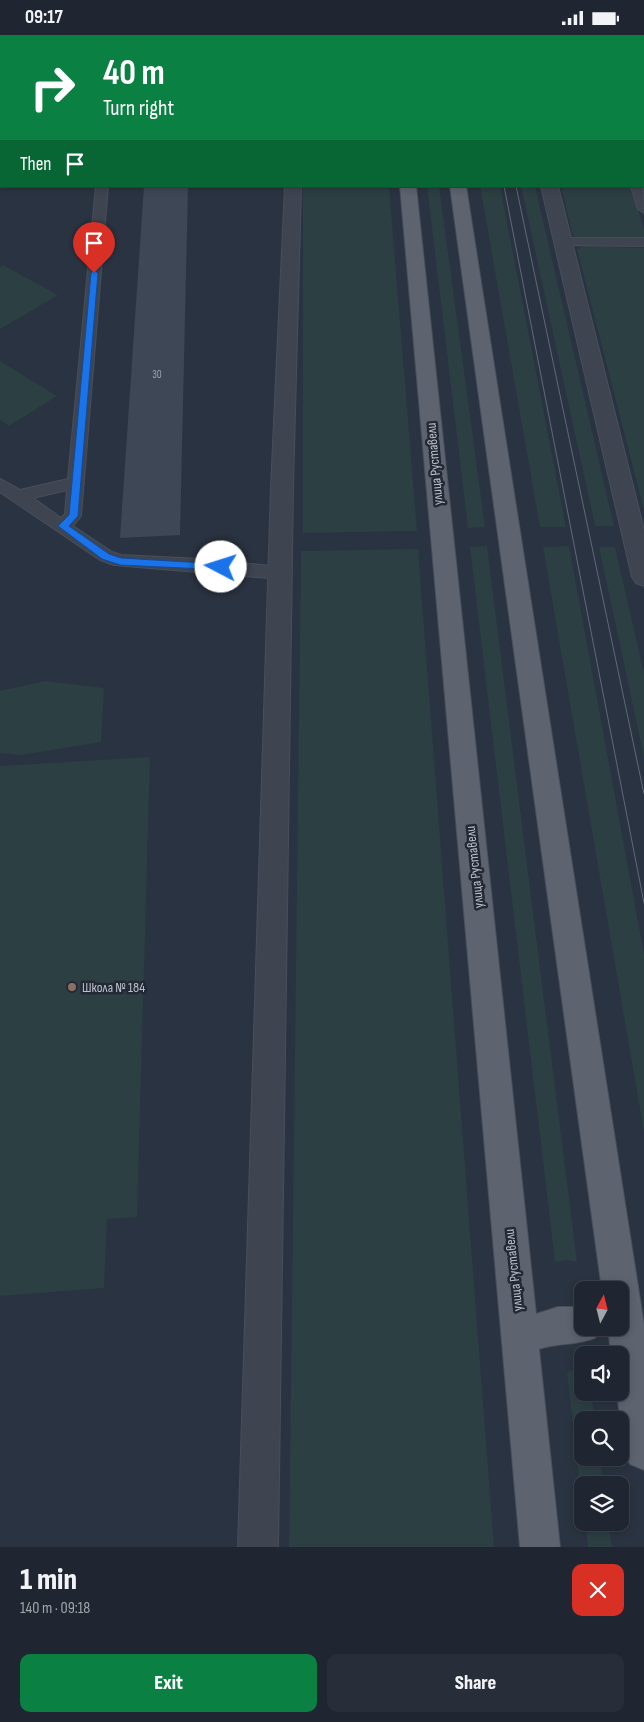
<!DOCTYPE html>
<meta charset="utf-8">
<style>
body{margin:0;font-family:"Sofia Sans Condensed",sans-serif;background:#282e39;color:#f1f3f6;height:100vh;display:flex;flex-direction:column;font-size:19px;white-space:nowrap}
*{box-sizing:border-box;margin:0}
p{font-size:16px;color:#a2a5ab}
.icon{flex:none;width:28px;height:28px;fill:none;stroke:currentColor;stroke-width:2;stroke-linecap:round;stroke-linejoin:round}
.map{position:relative;height:1512px;overflow:hidden}
.side{display:flex;flex-direction:column;background:#202631;flex:1}
.side>*{flex:none}
.hud{position:absolute;left:0px;top:0px;width:645px;height:152px;box-shadow:0 2px 8px #0003,0 0 0 1px #3d434d;background:#0b8043;color:#fff;overflow:hidden}
.needle{width:32px;rotate:7deg}
.fabs{position:absolute;left:574px;top:1246px;display:grid;gap:10px}
.fabs a{display:grid;place-items:center;width:55px;height:55px;border-radius:10px;background:#202631;box-shadow:0 2px 8px #0003,0 0 0 1px #3d434d;font-size:25px}
.pin{position:absolute;display:grid;place-items:center;width:42px;height:42px;color:#fff;margin:-51px -21px;border-radius:50% 50% 50% 0;rotate:-45deg;box-shadow:0 0 5px #0007}
.pin .icon{rotate:45deg}
.me{position:absolute;width:55px;margin:-28px;rotate:275deg;stroke-linejoin:round;filter:drop-shadow(0 0 4px #0008)}
.turn{display:flex;align-items:center;gap:18px;height:105px;padding:0 20px;font-size:22px}
.turn .icon{width:65px;height:65px;stroke-width:2.5}
.turn b{display:block;font-size:35px;line-height:42px}
.then{display:flex;align-items:center;height:48px;padding:0 20px;background:#0003;gap:10px;font-size:19px}
.round{display:grid;place-items:center;flex:none;width:52px;height:52px;border-radius:10px;background:#282e39}
.summary{display:flex;align-items:center;justify-content:space-between;height:85px;padding:0 20px}
h1{font-size:30px;font-weight:800;line-height:38px}
.cta{display:flex;gap:10px;margin-top:auto;padding:10px 20px}
.cta a{flex:1;height:58px;border-radius:10px;background:#0b8043;color:#fff;font-size:20px;font-weight:800;line-height:58px;text-align:center}
.cta a+a{background:#282e39;color:#f1f3f6}
.status{display:flex;justify-content:space-between;align-items:center;height:35px;padding:0 25px;background:#202631;direction:ltr}
.status svg{height:14px;fill:currentColor}
.map>svg:first-child{display:block}
.green{fill:#2c3f42}
.building{fill:#3d4756}
.lines{fill:none;stroke-linecap:round;stroke-linejoin:round}
.service-casing{stroke:#484e5a;stroke-width:2}
.minor-casing{stroke:#484e5a;stroke-width:2}
.primary-casing{stroke:#484e5a;stroke-width:2}
.service{fill:#3e4551;fill-rule:evenodd}
.minor{fill:#3e4551;fill-rule:evenodd}
.primary{fill:#5d6470;fill-rule:evenodd}
.tram{stroke:#616977;stroke-width:1}
.route{fill:#1a73e8;stroke:#114b97}
.education-dot{fill:#8d6e63;stroke:#232a36;stroke-width:2}
.labels{text-anchor:middle;stroke-width:5;stroke-linejoin:round;paint-order:stroke}
.number-label{font-size:11px;fill:#9aa0ac}
.street-label{font-size:14px;fill:#bbc1cb;stroke:#232a36}
.poi-label{font-size:14px;fill:#bbc1cb;stroke:#232a36;text-anchor:start}
</style>
<div class="status"><b>09:17</b><svg viewBox="0 0 49 12"><path d="M0 12V9h3v3zM5 12V6h3v6zM10 12V3h3v9zM15 12V0h3v12zM26 1h20v11H26zM47 4h2v5h-2z"/></svg></div>
<div class="map">
<svg width="644" height="1512" viewBox="0 0 644 1512">
<rect width="100%" height="100%" fill="#2a3341"/>
<path class="green" d="M 303,151 L 389,151 L 417,496 L 303,498 Z
M 427,151 L 439,151 L 485,492 L 468,493 Z
M 480,151 L 500,151 L 566,492 L 540,492 Z
M 521,151 L 535,151 L 614,491 L 595,491 Z
M 561,151 L 631,151 L 644,194 L 644,202 L 638,204 L 583,203 L 573,201 Z
M 585,211 L 644,213 L 644,475 L 577,214 Z
M 3,230 L 58,260 L 0,294 L 0,232 Z
M 0,326 L 57,361 L 9,391 L 0,385 Z
M 487,511 L 577,1227 L 566,1225 L 555,1227 L 470,512 Z
M 569,511 L 644,919 L 644,1097 L 543,512 Z
M 599,512 L 615,512 L 644,638 L 644,722 Z
M 418,514 L 494,1512 L 289,1512 L 301,516 Z
M 45,646 L 104,653 L 101,707 L 21,720 L 0,718 L 0,656 Z
M 150,722 L 137,1182 L 107,1184 L 104,1253 L 0,1261 L 0,731 Z
M 577,1334 L 582,1336 L 582,1358 L 591,1358 L 595,1385 L 582,1385 L 582,1422 L 600,1423 L 603,1450 L 582,1450 L 582,1468 L 567,1337 Z
M 585,1488 L 608,1488 L 612,1512 L 588,1512 Z"/>
<path class="building" d="M 144,151 L 188,151 L 180,500 L 120,503 Z"/>
<g class="lines">
<g class="service-casing">
<path id="service" d="M 110,0 L 120,0 L 120,1 L 110,1 Z
M 583,0 L 593,0 L 593,1 L 583,1 Z
M 0,134 L 1,134 L 1,142 L 0,142 Z
M 96,151 L 108,151 L 81,481 L 73,491 L 112,517 L 121,520 L 201,524 L 280,532 L 286,534 L 289,538 L 286,542 L 280,544 L 114,530 L 100,525 L 0,457 L 0,444 L 20,455 L 68,444 ZM 67,455 L 65,479 L 61,483 L 33,463 Z
M 631,151 L 643,151 L 644,178 L 638,174 Z
M 562,203 L 644,203 L 644,211 L 557,210 L 556,207 L 557,204 Z"/>
</g>
<g class="minor-casing">
<path id="minor" d="M 269,0 L 283,0 L 284,1 L 270,1 Z
M 504,0 L 518,0 L 519,1 L 505,1 Z
M 285,151 L 301,151 L 293,452 L 278,1512 L 238,1512 L 271,452 Z
M 541,151 L 558,151 L 644,495 L 644,551 L 636,548 L 632,542 Z"/>
</g>
<g class="primary-casing">
<path id="primary" d="M 369,0 L 383,0 L 383,1 L 369,1 Z
M 429,0 L 443,0 L 443,1 L 429,1 Z
M 400,151 L 416,151 L 536,1279 L 558,1272 L 582,1272 L 582,1292 L 599,1292 L 595,1303 C 577,1310 558,1308 539,1314 L 560,1512 L 520,1512 Z
M 450,151 L 466,151 L 644,1290 L 644,1435 L 630,1429 L 624,1415 L 617,1358 L 620,1358 L 620,1320 L 611,1320 L 608,1292 L 620,1292 L 620,1255 L 602,1255 Z"/>
</g>
<use href="#service" class="service"/>
<use href="#minor" class="minor"/>
<use href="#primary" class="primary"/>
<path class="tram" d="M 504,151 L 644,868
M 516,151 L 644,759"/>
</g>
<path class="route" d="M 94,235 L 98,238 L 78,481 L 69,491 L 109,519 L 121,523 L 221,529 L 225,530 L 225,535 L 120,530 L 102,524 L 58,491 L 69,480 L 91,238 Z"/>
<circle class="education-dot" cx="72" cy="952" r="5"/>
<g class="labels">
<g class="number-label">
<text x="157" y="343">30</text>
</g>
<g class="street-label">
<text transform="translate(434 429) rotate(-95)" y="5">улица Руставели</text>
<text transform="translate(474 832) rotate(-96)" y="5">улица Руставели</text>
<text transform="translate(513 1235) rotate(-96)" y="5">улица Руставели</text>
</g>
<g class="poi-label">
<text x="82" y="957">Школа № 184</text>
</g>
</g>
</svg>
<div class="fabs">
<a><svg class="needle" viewBox="-14 -14 28 28"><path d="M0-13l5 13h-10z" fill="#e53935"/><path d="M0 13l5-13h-10z" fill="#a2a5ab"/></svg></a>
<a><svg class="icon" aria-label="sound" viewBox="0 0 24 24"><path d="M4 9h4l5-4v14l-5-4H4zM17 9q2 3 0 6"/></svg></a>
<a><svg class="icon" aria-label="search" viewBox="0 0 24 24"><circle cx="10" cy="10" r="6"/><path d="M15 15l6 6"/></svg></a>
<a><svg class="icon" aria-label="layers" viewBox="0 0 24 24"><path d="M12 4l9 5-9 5-9-5zM3 14l9 5 9-5"/></svg></a>
</div>
<div class="pin" style="left:94px;top:238px;background:#d93025"><svg class="icon" aria-label="arrive" viewBox="0 0 24 24"><path d="M6 21V4h12l-3 4 3 4H6"/></svg></div>
<svg class="me" style="left:221px;top:532px" viewBox="-20 -20 40 40"><circle r="19" fill="#fff"/><path d="M0-13L10 11 0 6-10 11z" fill="#1a73e8"/></svg>
<div class="hud">
<div class="turn"><svg class="icon" aria-label="right" viewBox="0 0 24 24"><path d="M7 20v-9h11M14 6l5 5-5 5"/></svg><div><b>40 m</b>Turn right</div></div>
<div class="then">Then<svg class="icon" aria-label="arrive" viewBox="0 0 24 24"><path d="M6 21V4h12l-3 4 3 4H6"/></svg></div>
</div>
</div>
<section class="side">
<div class="summary"><div><h1>1 min</h1><p>140 m · 09:18</p></div><a class="round" style="background:#d93025;color:#fff"><svg class="icon" aria-label="close" viewBox="0 0 24 24"><path d="M6 6l12 12M18 6L6 18"/></svg></a></div>
<div class="cta"><a>Exit</a><a>Share</a></div>
</section>
